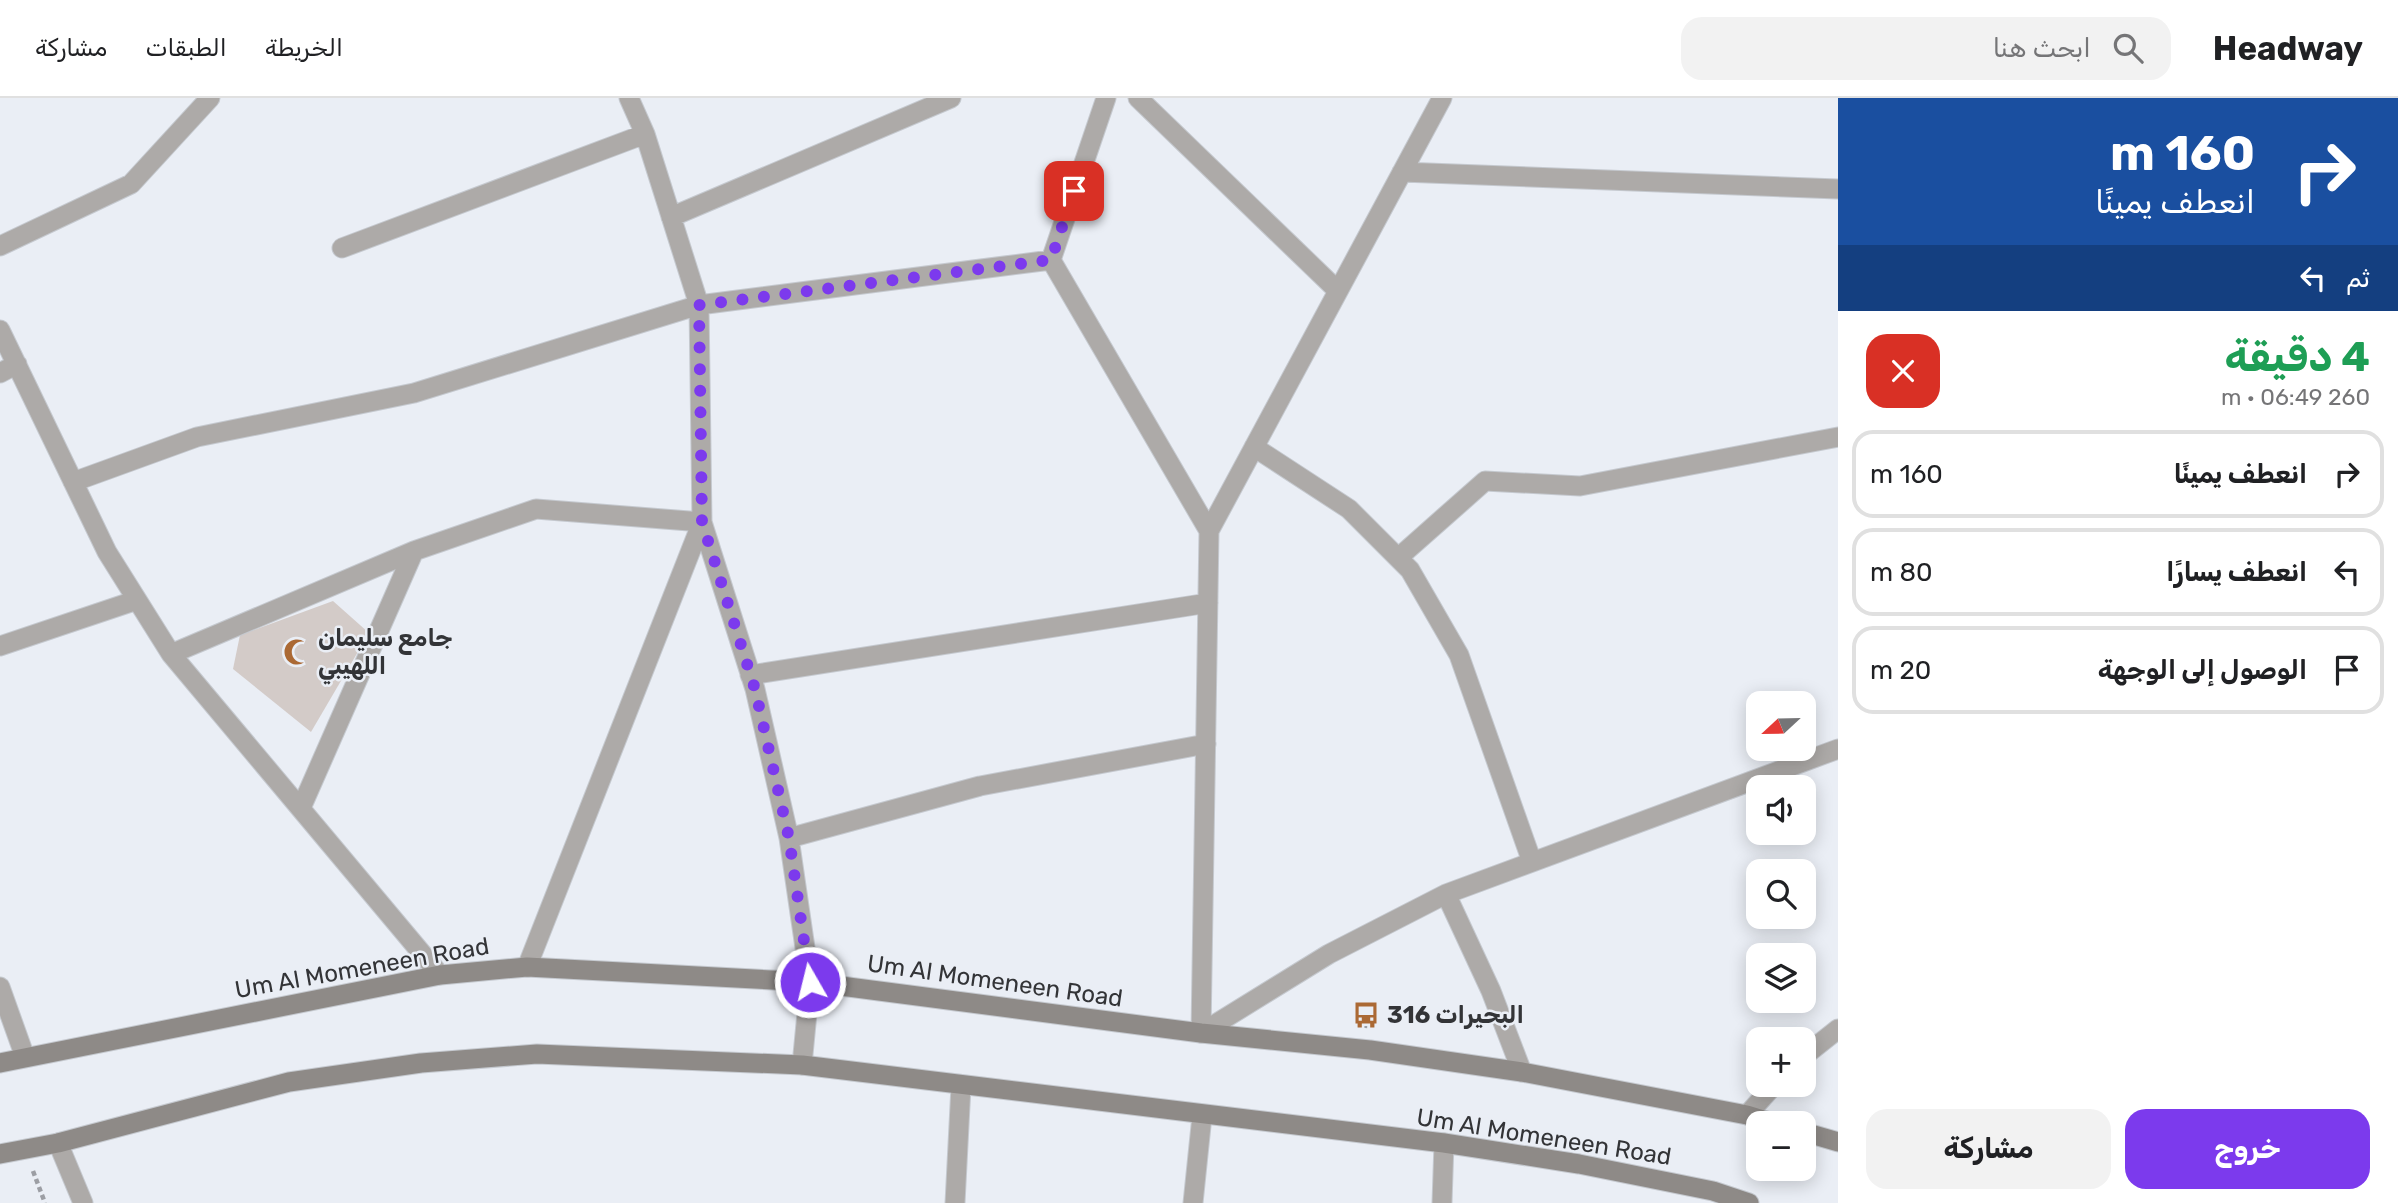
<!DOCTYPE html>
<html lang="ar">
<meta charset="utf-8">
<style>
body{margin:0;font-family:Rubik,"Noto Naskh Arabic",sans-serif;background:#f2f2f2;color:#202124;direction:rtl;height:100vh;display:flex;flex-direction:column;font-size:26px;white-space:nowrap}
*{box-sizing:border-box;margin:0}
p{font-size:23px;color:#757577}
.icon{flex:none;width:38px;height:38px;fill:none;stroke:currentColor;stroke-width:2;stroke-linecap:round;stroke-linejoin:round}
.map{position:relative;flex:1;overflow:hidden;direction:ltr}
.sheet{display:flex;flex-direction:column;background:#fff;width:560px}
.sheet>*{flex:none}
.hud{background:#1a4fa0;color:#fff;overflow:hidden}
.needle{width:46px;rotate:248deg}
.buttons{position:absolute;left:1746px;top:593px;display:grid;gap:14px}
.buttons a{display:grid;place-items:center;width:70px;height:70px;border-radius:14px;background:#fff;box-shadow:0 4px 18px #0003;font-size:35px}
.pin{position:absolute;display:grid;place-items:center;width:60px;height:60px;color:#fff;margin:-30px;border-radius:14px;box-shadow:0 4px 10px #0006}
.me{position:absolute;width:77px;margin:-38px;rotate:352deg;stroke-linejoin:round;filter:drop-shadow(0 0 5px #0008)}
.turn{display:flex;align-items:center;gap:24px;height:147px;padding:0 28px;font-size:32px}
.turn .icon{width:91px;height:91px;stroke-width:2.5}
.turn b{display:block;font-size:49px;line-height:60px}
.then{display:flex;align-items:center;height:66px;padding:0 28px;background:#0003;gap:14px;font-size:26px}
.round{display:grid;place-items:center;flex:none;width:74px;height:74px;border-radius:21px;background:#f2f2f2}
.head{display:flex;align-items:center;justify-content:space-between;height:119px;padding:0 28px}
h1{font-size:42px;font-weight:700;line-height:52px;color:#1e9e55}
.button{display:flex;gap:14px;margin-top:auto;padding:14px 28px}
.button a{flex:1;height:80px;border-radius:21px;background:#7c3aed;color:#fff;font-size:28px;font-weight:700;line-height:80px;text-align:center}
.button a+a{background:#f2f2f2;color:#202124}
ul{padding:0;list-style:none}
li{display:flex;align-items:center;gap:21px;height:88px;margin:0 14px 10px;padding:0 14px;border:4px solid #e0e0e0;border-radius:21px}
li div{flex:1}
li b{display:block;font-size:26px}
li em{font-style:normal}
header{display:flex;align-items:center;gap:42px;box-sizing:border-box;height:98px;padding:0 35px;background:#fff;border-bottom:2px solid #e0e0e0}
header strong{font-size:33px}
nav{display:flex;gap:38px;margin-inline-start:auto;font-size:24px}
.search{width:490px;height:63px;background:#f2f2f2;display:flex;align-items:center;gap:18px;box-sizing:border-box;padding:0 24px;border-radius:21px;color:#757577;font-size:26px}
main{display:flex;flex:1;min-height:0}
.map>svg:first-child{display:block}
.building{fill:#d3cbc8}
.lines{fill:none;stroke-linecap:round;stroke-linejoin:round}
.minor-casing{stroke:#c5c9cf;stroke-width:21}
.secondary-casing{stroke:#c5c9cf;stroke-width:21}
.path{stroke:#9c9ea4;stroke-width:4.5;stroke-dasharray:5 3.5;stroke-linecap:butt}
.minor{stroke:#adaaa8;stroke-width:19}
.secondary{stroke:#8e8a87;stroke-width:19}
.route{stroke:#7c3aed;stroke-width:12;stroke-dasharray:0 21.6}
.labels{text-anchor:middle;stroke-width:5;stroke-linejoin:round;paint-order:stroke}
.poi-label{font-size:24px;font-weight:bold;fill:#333437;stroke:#eaeef5;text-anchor:start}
.street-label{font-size:24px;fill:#333437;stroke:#eaeef5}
</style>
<header>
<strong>Headway</strong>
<div class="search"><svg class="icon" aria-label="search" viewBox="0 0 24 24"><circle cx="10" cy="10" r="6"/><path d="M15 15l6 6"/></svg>ابحث هنا</div>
<nav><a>الخريطة</a><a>الطبقات</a><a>مشاركة</a></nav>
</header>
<main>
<section class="sheet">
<div class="hud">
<div class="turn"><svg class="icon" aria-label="right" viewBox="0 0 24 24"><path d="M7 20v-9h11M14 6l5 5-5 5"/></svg><div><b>160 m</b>انعطف يمينًا</div></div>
<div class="then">ثم<svg class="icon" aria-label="left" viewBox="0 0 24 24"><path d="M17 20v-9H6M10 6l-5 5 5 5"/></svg></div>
</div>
<div class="head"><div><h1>4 دقيقة</h1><p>260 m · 06:49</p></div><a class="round" style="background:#d93025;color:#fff"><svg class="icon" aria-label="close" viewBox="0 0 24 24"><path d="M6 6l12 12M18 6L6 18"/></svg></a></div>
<ul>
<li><svg class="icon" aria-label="right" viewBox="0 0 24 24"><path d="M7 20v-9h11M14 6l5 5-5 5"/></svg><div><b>انعطف يمينًا</b></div><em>160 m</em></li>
<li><svg class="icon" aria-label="left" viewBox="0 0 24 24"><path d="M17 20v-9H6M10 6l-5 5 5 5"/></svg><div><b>انعطف يسارًا</b></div><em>80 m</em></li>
<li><svg class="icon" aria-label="arrive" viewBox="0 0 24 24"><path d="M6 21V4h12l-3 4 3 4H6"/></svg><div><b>الوصول إلى الوجهة</b></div><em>20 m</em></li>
</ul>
<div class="button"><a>خروج</a><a>مشاركة</a></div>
</section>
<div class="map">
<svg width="1838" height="1105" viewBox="0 0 1838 1105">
<rect width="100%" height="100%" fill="#eaeef5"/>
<path class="building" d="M 333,503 L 369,535 L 311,634 L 233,571 L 240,537 Z"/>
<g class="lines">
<g class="minor-casing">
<path id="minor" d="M 1106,0 L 1051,162 L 1209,433
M 1138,0 L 1338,193
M 1402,74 L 1838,91
M 671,119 L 951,0
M 0,148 L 131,86 L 210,0
M 342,150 L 645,36
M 0,232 L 107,454 L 171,556 L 440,877
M 0,275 L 17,266
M 1254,349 L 1349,411 L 1410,472 L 1459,557 L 1532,764
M 73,384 L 197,339 L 414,295 L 699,207 L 1051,162
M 1398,460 L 1485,383 L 1580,388 L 1838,339
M 0,548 L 137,502
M 171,556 L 414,453 L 536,411 L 702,424 L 755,591 L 789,740 L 810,884 L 802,967
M 750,577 L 1208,505
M 301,710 L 414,453
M 789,740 L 980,688 L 1206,646
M 1446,796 L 1491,893 L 1522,974
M 527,869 L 702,424 L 699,207 L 645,36 L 629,0
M 0,889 L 25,959
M 1201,935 L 1209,433 L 1442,0
M 1201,935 L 1329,856 L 1446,796 L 1838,651
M 1804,958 L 1838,931
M 1747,1017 L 1774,987
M 58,1045 L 83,1105
M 955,1105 L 961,988
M 1193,1105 L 1202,1018
M 1442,1105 L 1444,1045"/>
</g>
<g class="secondary-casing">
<path id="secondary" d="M 0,965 L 440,877 L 527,869 L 810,884 L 1201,935 L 1370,952 L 1522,974 L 1747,1017 L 1776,1026
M 1804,1034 L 1838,1044
M 0,1056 L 58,1045 L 289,984 L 421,965 L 537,956 L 802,967 L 1444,1045 L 1579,1066 L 1713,1093 L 1749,1105"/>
</g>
<path class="path" d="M 1365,930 L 1366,917
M 33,1073 L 45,1105"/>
<use href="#minor" class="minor"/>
<use href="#secondary" class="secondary"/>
</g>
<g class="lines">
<path class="route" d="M 810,884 L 789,740 L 755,591 L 702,424 L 699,207 L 1051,162 L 1074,93"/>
</g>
<defs>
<g id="mosque-bare" transform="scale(2.1)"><path d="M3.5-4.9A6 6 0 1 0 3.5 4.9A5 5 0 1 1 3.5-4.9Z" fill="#ab6934" stroke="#eaeef5" stroke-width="2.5" paint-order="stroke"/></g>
<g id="bus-bare" transform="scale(2.1)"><path d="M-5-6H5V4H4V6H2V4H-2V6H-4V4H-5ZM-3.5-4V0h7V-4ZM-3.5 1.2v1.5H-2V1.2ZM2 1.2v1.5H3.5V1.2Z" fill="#ab6934" stroke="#eaeef5" stroke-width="2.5" paint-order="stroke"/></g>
</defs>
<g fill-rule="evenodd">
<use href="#mosque-bare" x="297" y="554"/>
<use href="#bus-bare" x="1366" y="917"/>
</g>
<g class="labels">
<g class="poi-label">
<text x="318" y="548">جامع سليمان<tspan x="318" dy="28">اللهيبي</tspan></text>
<text x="1387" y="925">البحيرات 316</text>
</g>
<g class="street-label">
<text transform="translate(362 870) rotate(-10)" y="8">Um Al Momeneen Road</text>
<text transform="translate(995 883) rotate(8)" y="8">Um Al Momeneen Road</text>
<text transform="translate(1544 1039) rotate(9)" y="8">Um Al Momeneen Road</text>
</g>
</g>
</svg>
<div class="buttons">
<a><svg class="needle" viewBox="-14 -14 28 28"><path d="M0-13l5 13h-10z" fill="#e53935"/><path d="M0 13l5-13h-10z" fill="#757577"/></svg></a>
<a><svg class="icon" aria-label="sound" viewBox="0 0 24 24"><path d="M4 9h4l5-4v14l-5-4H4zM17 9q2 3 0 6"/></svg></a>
<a><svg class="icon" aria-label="search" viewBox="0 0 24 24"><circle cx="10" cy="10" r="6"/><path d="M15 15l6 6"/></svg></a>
<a><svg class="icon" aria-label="layers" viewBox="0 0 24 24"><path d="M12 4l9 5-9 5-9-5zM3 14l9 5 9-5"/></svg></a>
<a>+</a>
<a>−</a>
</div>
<div class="pin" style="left:1074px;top:93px;background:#d93025"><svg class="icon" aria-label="arrive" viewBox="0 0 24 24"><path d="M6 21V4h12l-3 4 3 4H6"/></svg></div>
<svg class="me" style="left:810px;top:884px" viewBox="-20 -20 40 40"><circle r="17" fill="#7c3aed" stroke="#fff" stroke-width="3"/><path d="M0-11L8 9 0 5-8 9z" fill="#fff"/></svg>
</div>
</main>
